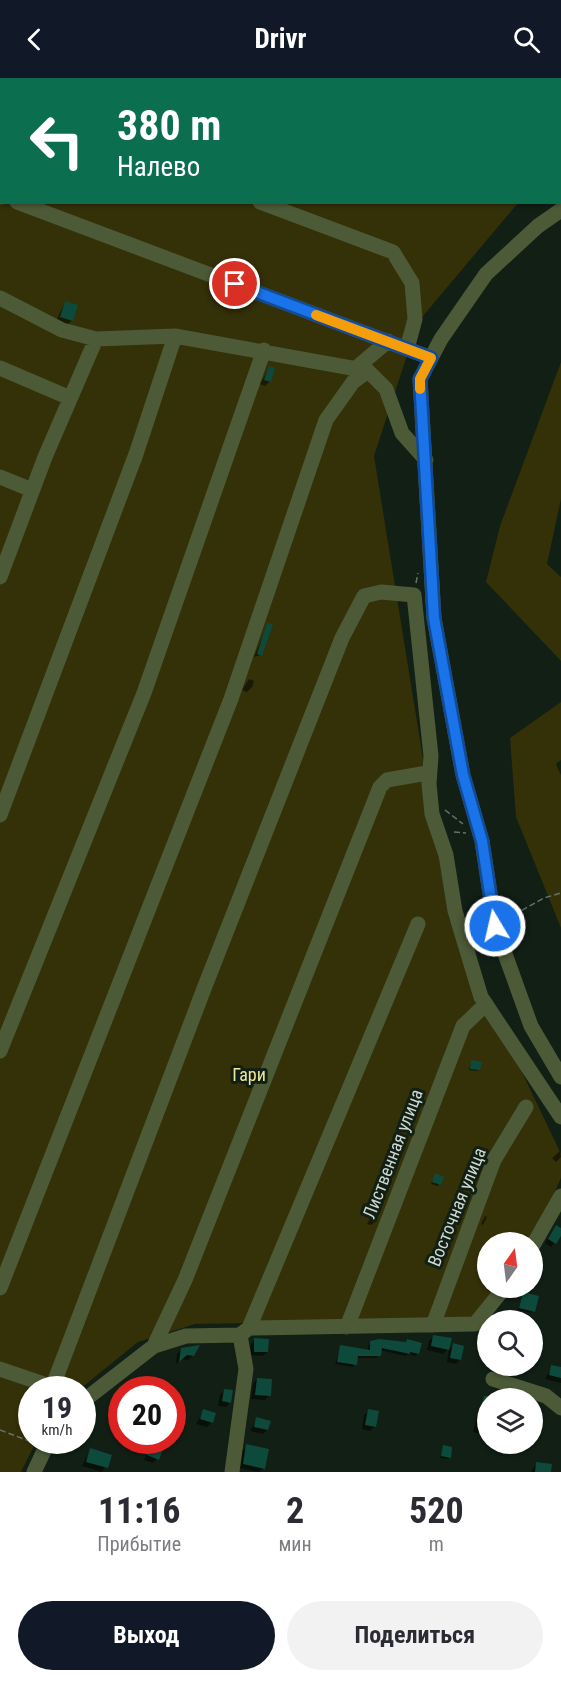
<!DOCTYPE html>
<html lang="ru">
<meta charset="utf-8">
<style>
body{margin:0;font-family:"Roboto Condensed",sans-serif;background:#f2f2f3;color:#2b2b33;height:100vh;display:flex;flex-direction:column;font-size:22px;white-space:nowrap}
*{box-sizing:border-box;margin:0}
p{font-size:20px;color:#7c7c81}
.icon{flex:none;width:33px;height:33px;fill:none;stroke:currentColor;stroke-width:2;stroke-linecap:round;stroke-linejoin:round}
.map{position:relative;height:1394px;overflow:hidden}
.panel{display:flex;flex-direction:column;background:#fff;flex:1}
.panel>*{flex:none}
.top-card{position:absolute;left:0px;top:0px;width:561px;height:126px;box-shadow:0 2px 4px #0004;background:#0b6e4f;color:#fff;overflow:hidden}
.needle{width:39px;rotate:14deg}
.tools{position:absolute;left:477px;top:1154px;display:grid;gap:12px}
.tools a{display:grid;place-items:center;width:66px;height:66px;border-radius:50%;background:#fff;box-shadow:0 2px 4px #0004;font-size:30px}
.speed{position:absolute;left:18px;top:1298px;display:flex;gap:12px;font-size:30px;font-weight:700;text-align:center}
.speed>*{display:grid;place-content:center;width:78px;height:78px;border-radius:50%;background:#fff;box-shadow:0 2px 4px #0004;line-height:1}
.speed small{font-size:15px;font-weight:400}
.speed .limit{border:9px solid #d22;background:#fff;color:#111}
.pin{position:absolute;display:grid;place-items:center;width:51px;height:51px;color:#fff;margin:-26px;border:3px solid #fff;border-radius:50%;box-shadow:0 2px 6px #0007}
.me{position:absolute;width:66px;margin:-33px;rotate:351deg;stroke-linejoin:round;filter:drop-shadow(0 0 4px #0008)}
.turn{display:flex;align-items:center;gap:21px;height:126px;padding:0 18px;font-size:27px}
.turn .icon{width:78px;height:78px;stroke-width:2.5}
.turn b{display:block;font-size:42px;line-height:51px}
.eta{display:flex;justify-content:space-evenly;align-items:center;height:102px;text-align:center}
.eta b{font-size:36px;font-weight:700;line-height:42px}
.action{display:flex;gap:12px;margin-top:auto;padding:12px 18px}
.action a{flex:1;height:69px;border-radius:36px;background:#111827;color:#fff;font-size:24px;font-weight:700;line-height:69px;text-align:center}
.action a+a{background:#f2f2f3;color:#2b2b33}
header{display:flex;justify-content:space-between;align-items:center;height:78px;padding:0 18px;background:#111827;color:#fff;font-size:27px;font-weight:700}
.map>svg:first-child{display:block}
.green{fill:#343008}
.shadow{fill:#0007}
.building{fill:#0e4a3c}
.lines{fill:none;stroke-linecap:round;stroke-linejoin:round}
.path{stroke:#667269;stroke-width:1.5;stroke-dasharray:6 3;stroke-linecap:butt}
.minor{stroke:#4c5a38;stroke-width:15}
.route-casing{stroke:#114b97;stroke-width:15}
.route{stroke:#1a73e8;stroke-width:10}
.slow{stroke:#f59e0b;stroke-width:10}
.labels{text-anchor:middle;stroke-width:6;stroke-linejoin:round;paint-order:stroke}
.park-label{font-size:18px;fill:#eee79d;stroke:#111f14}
.street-label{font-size:18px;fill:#cfd9d1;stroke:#111f14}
</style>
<header><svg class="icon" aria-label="back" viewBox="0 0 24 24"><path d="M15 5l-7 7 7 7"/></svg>Drivr<svg class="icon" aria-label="search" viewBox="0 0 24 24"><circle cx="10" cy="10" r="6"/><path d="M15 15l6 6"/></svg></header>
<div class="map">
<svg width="561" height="1394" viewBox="0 0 561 1394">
<rect width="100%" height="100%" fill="#111f14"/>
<path class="green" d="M 0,0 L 561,0 L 560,108 L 560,2 L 2,2 L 2,124 L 518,125 L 418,244 L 374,378 L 449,841 L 561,1076 L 561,1100 L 532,1164 L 488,1164 L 488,1209 L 499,1209 L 471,1241 L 195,1246 L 138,1264 L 80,1311 L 32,1311 L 32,1362 L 37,1362 L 21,1394 L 0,1394 Z
M 561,284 L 561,421 L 547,486 L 561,499 L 561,583 L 486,504 L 500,448 Z
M 561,624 L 561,682 L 556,686 L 561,697 L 561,850 L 516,739 L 510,660 Z"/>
<path class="shadow" d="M 65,224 L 72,242 L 67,247 L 56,243 Z
M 269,290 L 270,303 L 265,308 L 260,306 Z
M 268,546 L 272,547 L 269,556 L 261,577 L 254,579 Z
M 249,601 L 254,603 L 252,609 L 247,614 L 242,612 Z
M 471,984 L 479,992 L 477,993 L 469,992 Z
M 560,1073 L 561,1079 L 556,1084 L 552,1080 Z
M 435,1097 L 442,1100 L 438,1108 L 431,1106 Z
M 373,1135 L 378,1137 L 376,1143 L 371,1147 L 367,1146 Z
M 485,1138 L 487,1139 L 483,1147 L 481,1146 Z
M 556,1149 L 561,1152 L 561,1156 L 551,1169 L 545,1165 Z
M 523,1216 L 533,1233 L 532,1235 L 518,1232 Z
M 434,1258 L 448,1271 L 443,1276 L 427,1272 L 429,1263 Z
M 255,1262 L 267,1274 L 263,1278 L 250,1277 L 251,1266 Z
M 407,1263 L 418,1275 L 415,1278 L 408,1276 L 406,1278 L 380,1272 L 376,1280 L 356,1280 L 353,1289 L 335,1286 L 341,1268 L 367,1273 L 370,1264 L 404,1265 Z
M 454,1267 L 460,1281 L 456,1286 L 447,1284 L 449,1271 Z
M 182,1271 L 193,1277 L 188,1282 L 181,1281 L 176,1286 L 177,1276 Z
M 494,1287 L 526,1287 L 519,1298 L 492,1292 Z
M 552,1289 L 561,1291 L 561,1305 L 545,1301 Z
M 257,1301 L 269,1317 L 265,1322 L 251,1321 L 253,1306 Z
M 225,1312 L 230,1325 L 226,1329 L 218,1328 L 220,1317 Z
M 204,1333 L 212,1344 L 207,1349 L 196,1346 Z
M 369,1333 L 375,1348 L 370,1353 L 362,1351 L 364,1337 Z
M 481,1333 L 488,1334 L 487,1357 L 473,1354 L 477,1338 Z
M 257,1341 L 267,1352 L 263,1356 L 250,1353 Z
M 153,1365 L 157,1381 L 153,1385 L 144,1382 Z
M 247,1368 L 263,1390 L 259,1394 L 239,1390 L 242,1373 Z
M 443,1369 L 449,1379 L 447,1381 L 440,1380 Z
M 90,1372 L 110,1378 L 102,1394 L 82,1388 Z
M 536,1386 L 550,1394 L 531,1394 Z"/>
<path class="building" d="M 65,223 L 78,227 L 73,243 L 60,239 Z
M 269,288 L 275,290 L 271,304 L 264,302 Z
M 267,545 L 273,546 L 262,578 L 257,576 Z
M 471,982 L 482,984 L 480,992 L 470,991 Z
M 435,1095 L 444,1099 L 441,1107 L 432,1104 Z
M 556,1147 L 561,1150 L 561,1158 L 556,1166 L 548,1161 Z
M 523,1214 L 539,1218 L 535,1234 L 519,1230 Z
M 433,1257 L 452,1260 L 449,1272 L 431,1268 Z
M 254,1260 L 269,1261 L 268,1274 L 254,1274 Z
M 379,1261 L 406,1264 L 407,1261 L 422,1265 L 419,1276 L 410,1274 L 410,1276 L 382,1270 L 381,1278 L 358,1278 L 357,1287 L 337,1284 L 340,1267 L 370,1272 L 370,1263 Z
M 453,1265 L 464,1268 L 461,1282 L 450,1280 Z
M 200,1267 L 194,1278 L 187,1277 L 179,1284 L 181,1270 Z
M 551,1287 L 561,1289 L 561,1300 L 549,1297 Z
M 257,1300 L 272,1301 L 271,1318 L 255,1317 Z
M 224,1311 L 233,1312 L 231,1325 L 222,1323 Z
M 484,1318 L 488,1318 L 488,1352 L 477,1349 Z
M 203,1331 L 216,1335 L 213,1345 L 200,1341 Z
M 368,1331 L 379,1333 L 376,1349 L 365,1347 Z
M 256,1339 L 271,1343 L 268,1352 L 254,1349 Z
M 153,1363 L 164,1368 L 159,1382 L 147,1377 Z
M 246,1366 L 269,1371 L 265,1391 L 243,1386 Z
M 443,1367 L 452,1369 L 451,1380 L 441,1378 Z
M 90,1370 L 112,1377 L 108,1390 L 86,1384 Z
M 536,1384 L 552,1386 L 551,1394 L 535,1394 Z"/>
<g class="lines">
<path class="path" d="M 416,505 L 418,495
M 445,732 L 463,746
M 454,754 L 466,755
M 506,841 L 544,820 L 561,815
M 481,1257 L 488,1266
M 0,1352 L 29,1363"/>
<path class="minor" d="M 558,0 L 561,1
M 304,2 L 304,0
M 0,28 L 2,29
M 0,118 L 2,119
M 17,124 L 431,280
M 260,124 L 393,174 L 412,205 L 415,241 L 407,271
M 561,132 L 538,148 L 486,196 L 441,261 L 420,301 L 434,540 L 463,697 L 482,763 L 495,848 L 531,948 L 561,999
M 0,220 L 62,252 L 96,261 L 175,258 L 368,293 L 386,311 L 402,355 L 426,382
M 0,290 L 70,320
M 355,291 L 388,263
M 0,399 L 32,412
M 0,499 L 45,379 L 96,261
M 0,737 L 136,376 L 175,258
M 0,973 L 144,615 L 264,272
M 532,1169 L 561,1118
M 0,1210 L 231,621 L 326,342 L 353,304 L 368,293
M 433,1247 L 494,1082 L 526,1029
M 347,1249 L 463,948 L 486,926
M 249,1250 L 418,846
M 154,1268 L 185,1202 L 380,709 L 387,702 L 427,695
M 0,1291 L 47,1307 L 54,1304 L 57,1297 L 205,908 L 342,560 L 364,518 L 381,514 L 414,517 L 431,678 L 429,706 L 432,736 L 446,777 L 455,833 L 481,919 L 561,1039
M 493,1301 L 546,1318 L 561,1330
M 82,1324 L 154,1268 L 186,1258 L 240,1257 L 249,1250 L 475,1246 L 505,1209
M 34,1394 L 49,1362
M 232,1394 L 246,1291 L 240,1257"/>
</g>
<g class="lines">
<g class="route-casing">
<path id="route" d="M 235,206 L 431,280 L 420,301 L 434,540 L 463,697 L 482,763 L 495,848"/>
</g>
<use href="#route" class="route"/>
<path class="slow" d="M 316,237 L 431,280 L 420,301 L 420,311"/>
</g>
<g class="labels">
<g class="park-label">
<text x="249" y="1003">Гари</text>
</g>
<g class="street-label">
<text transform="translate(393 1076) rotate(-69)" y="6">Лиственная улица</text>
<text transform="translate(457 1129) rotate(-68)" y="6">Восточная улица</text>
</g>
</g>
</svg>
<div class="tools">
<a><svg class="needle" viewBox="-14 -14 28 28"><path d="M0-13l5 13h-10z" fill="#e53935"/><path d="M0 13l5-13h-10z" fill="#7c7c81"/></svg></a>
<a><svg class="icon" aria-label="search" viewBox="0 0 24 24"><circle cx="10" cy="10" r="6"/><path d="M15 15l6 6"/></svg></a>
<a><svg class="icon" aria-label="layers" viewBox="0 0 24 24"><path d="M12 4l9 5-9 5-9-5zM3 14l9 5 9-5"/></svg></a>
</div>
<div class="speed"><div>19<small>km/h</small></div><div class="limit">20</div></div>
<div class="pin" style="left:235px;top:206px;background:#d93025"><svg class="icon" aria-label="arrive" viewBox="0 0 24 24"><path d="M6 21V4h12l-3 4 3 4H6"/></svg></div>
<svg class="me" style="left:495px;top:848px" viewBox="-20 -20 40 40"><circle r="17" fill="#1a73e8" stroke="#fff" stroke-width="3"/><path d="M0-11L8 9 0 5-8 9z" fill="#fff"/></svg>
<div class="top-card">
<div class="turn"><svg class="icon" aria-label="left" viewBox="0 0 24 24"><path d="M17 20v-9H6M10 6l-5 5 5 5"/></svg><div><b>380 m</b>Налево</div></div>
</div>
</div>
<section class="panel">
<div class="eta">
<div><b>11:16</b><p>Прибытие</p></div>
<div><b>2</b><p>мин</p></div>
<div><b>520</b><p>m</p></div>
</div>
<div class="action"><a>Выход</a><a>Поделиться</a></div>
</section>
